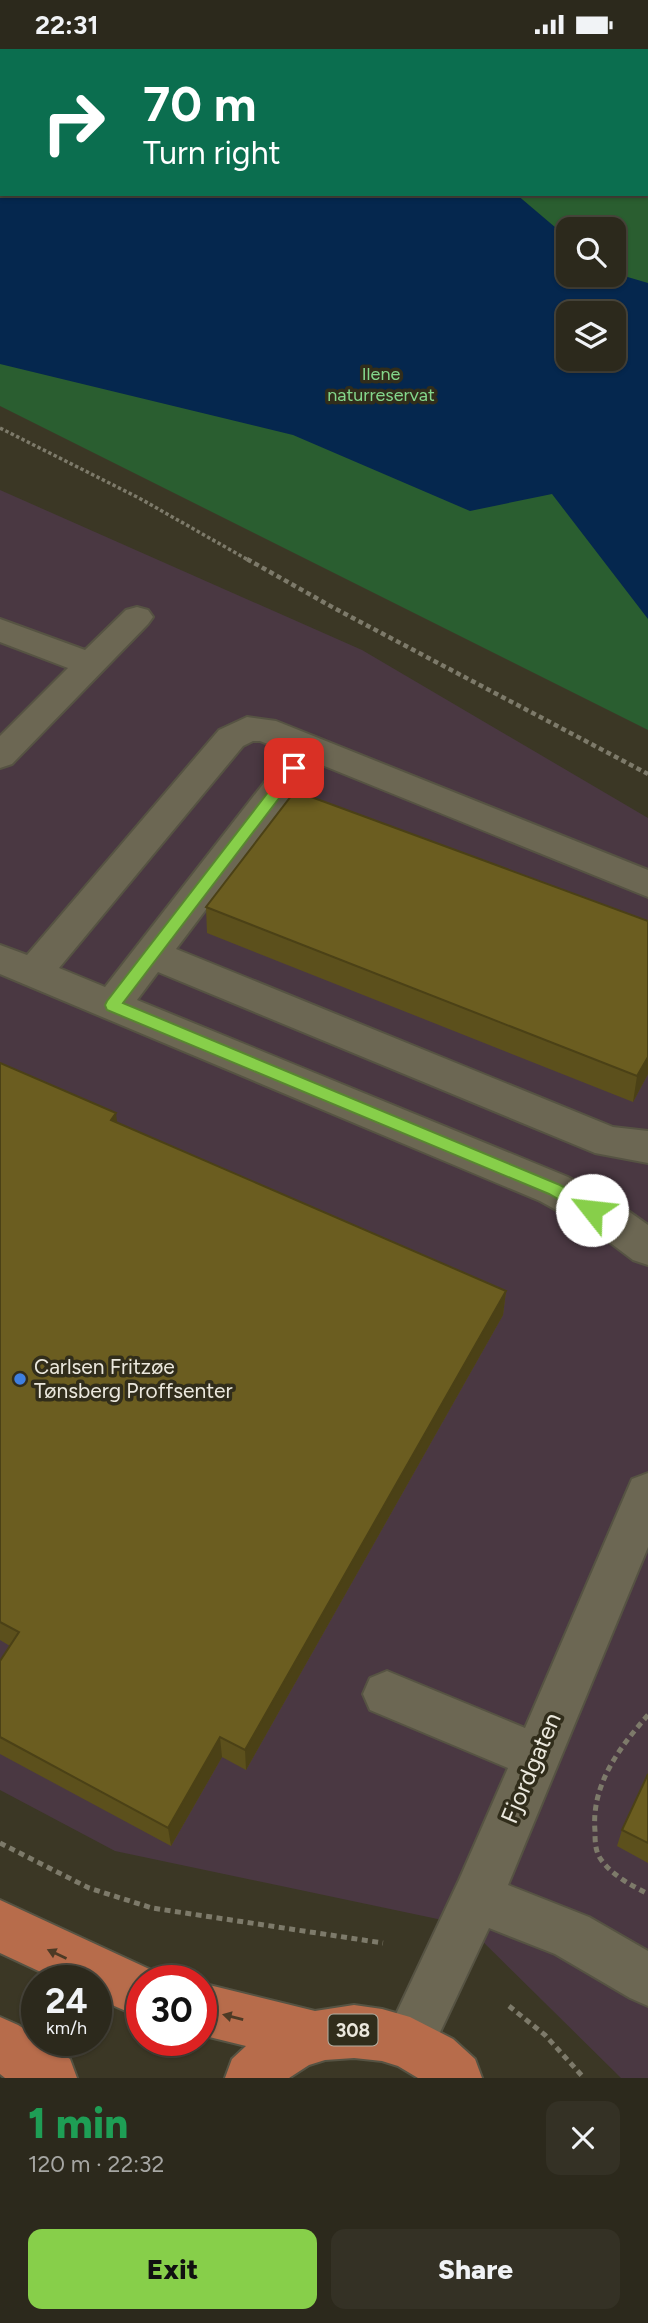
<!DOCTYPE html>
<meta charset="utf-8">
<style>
body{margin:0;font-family:Figtree,sans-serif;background:#343125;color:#f1f3f6;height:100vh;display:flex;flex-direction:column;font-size:26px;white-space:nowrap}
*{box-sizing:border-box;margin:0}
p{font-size:23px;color:#a6a6a3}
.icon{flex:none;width:38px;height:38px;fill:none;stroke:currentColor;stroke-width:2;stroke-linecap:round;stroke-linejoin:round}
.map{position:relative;height:2029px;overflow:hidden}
.side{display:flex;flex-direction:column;background:#2c291c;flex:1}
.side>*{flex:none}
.hud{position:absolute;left:0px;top:0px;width:649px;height:147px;box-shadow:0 2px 5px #0004,0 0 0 2px #48453b;background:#0b6e4f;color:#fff;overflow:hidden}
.tools{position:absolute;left:556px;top:168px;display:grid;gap:14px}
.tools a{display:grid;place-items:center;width:70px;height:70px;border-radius:14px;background:#2c291c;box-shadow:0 2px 5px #0004,0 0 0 2px #48453b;font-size:35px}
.speed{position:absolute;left:21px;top:1916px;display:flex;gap:14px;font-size:35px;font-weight:700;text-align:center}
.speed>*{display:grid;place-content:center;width:91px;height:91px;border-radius:50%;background:#2c291c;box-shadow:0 2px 5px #0004,0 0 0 2px #48453b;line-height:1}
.speed small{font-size:18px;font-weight:400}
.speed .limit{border:10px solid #d22;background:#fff;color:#111}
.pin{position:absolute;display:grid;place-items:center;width:60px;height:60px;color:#fff;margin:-30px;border-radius:14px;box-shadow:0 4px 10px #0006}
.me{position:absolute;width:77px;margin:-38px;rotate:299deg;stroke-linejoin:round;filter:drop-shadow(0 0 5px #0008)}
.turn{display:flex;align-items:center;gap:24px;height:147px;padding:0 28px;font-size:32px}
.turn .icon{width:91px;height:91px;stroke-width:2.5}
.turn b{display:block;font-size:49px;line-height:60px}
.round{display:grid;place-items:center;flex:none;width:74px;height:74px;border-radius:14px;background:#343125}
.summary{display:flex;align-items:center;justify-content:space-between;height:119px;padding:0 28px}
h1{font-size:42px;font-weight:800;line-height:52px;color:#1e9e55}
.button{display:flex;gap:14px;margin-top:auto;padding:14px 28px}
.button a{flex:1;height:80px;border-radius:14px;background:#87cf4a;color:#111;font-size:28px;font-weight:800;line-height:80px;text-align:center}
.button a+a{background:#343125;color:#f1f3f6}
.status{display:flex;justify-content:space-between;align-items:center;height:49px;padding:0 35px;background:#2c291c;direction:ltr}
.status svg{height:19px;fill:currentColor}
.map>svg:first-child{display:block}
.commercial{fill:#4a3842}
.green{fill:#2a5e30;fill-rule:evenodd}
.water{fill:#05274e;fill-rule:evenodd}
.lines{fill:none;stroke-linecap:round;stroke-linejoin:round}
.minor-casing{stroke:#565343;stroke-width:4}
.major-casing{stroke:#565343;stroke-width:4}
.path-far2{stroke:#7d7a6a;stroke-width:3.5;stroke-dasharray:3.5 2.5;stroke-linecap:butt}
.path-far1{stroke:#7d7a6a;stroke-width:4.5;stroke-dasharray:5 3.5;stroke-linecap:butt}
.path{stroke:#7d7a6a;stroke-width:5;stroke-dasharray:6 4.5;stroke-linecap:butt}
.minor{fill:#6c6753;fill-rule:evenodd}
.major{fill:#b76c4b;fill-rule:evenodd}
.wall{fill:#5c501c}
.shaded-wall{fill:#4b4116}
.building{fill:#6b5d20;stroke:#4b4116;stroke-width:2}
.oneway{fill:#4c3a25}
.route{fill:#87cf4a;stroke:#588730;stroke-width:2}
.shop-dot{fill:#3f7fe0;stroke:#312d1b;stroke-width:2.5}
.labels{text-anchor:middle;stroke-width:7;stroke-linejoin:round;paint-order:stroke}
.far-park-label{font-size:18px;fill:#84d78b;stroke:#312d1b}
.shield{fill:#312d1b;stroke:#b3b0a3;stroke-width:2}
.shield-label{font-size:19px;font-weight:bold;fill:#ebe8dd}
.poi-label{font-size:21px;fill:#ebe8dd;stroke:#312d1b;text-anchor:start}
.near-street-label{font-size:24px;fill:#ebe8dd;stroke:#312d1b}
</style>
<div class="status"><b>22:31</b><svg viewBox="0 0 49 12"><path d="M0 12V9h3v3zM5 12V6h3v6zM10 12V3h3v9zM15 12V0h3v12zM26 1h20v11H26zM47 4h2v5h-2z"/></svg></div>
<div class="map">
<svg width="648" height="2029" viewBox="0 0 648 2029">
<rect width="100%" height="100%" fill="#3b3725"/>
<path class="commercial" d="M 0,441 L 362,601 L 648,769 L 648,2029 L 621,2029 L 466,1876 L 115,1802 L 0,1741 Z"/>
<path class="green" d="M 0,0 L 537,0 L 2,2 L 2,145 L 648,145 L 648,129 L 648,681 L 0,357 ZM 569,180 L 614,180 L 614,226 L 569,226 ZM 569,264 L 614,264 L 614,310 L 569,310 Z"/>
<path class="water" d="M 0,0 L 300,2 L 2,2 L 2,145 L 516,145 L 569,190 L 569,226 L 614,226 L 614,224 L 648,234 L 648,570 L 552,445 L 470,462 L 293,386 L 0,315 ZM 569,264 L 614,264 L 614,310 L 569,310 Z"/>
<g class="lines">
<g class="minor-casing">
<path id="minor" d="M 137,558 L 148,561 L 153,568 L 148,575 L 12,715 L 0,719 L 0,687 L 68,619 L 0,593 L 0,570 L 85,601 L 126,561 Z
M 247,668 L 276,672 L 648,821 L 648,848 L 317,714 L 176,900 L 613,1078 L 648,1082 L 648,1114 L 595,1104 L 158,923 L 137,951 L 568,1128 L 624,1159 L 648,1176 L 648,1216 L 633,1211 L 596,1183 L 540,1152 L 0,925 L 0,896 L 27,906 L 219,681 ZM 253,692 L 260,692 L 288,703 L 105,938 L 59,919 L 243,697 Z
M 648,1424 L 648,1498 L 508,1836 L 589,1868 L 648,1902 L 648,1957 L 630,1949 L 555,1905 L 489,1879 L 427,2011 L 409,2019 L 391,2011 L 383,1993 L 459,1831 L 508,1719 L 370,1661 L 363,1645 L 370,1629 L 387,1622 L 525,1679 L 632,1430 Z"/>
</g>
<g class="major-casing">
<path id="major" d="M 0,1851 L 160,1925 L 163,1932 L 142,1932 L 142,1969 L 96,1949 L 96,1932 L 60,1932 L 0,1904 Z
M 201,1934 L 315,1962 L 354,1956 L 382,1960 L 410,1968 L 453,1990 L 475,2010 L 482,2029 L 418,2029 L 398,2017 L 382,2012 L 354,2009 L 325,2011 L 309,2016 L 289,2029 L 225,2029 L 232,2010 L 246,1997 L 201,1986 Z
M 0,1968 L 18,1976 L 37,1988 L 37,1992 L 42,1992 L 70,2010 L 77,2029 L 5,2029 L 0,2025 Z"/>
</g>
<path class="path-far2" d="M 554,2 L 556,0
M 0,379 L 139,449 L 250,512"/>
<path class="path-far1" d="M 247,510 L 334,559 L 648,725"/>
<path class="path" d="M 648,1666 C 619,1699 591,1736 595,1782 C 595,1791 595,1801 600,1809 C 611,1826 631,1836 648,1845
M 0,1794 L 89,1839 L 152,1859 L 383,1894
M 509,1957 L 545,1986 L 584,2029"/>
<use href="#minor" class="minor"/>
<use href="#major" class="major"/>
</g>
<path class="wall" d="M 206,858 L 648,872 L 648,1025 L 633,1053 L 207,884 Z
M 0,1014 L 117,1073 L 506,1242 L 503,1266 L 246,1721 L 222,1708 L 171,1797 L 0,1705 L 0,1612 L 10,1597 L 0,1591 Z
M 648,1725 L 648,1814 L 617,1797 L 622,1781 Z"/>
<path class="shaded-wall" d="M 648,1008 L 648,1025 L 633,1053 L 637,1027 Z
M 116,1064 L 119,1089 L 111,1071 Z
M 506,1242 L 503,1266 L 246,1721 L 245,1701 Z
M 220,1688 L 222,1708 L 171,1797 L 168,1779 Z"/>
<path class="building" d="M 295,742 L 648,872 L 648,1008 L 637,1027 L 206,858 Z
M 0,1014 L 116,1064 L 111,1071 L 506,1242 L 245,1701 L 220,1688 L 168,1779 L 0,1688 L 0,1612 L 19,1583 L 0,1573 Z
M 648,1725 L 648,1794 L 622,1781 Z"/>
<defs><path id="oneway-solid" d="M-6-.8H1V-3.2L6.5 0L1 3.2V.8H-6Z" transform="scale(1.75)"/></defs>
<g class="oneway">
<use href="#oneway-solid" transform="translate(57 1905) rotate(-155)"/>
<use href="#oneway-solid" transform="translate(233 1968) rotate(-166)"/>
</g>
<path class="route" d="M 294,714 L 299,716 L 299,723 L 123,954 L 560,1136 L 597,1156 L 600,1161 L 597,1166 L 586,1166 L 549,1145 L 107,961 L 105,956 L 107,952 L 289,716 Z"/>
<circle class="shop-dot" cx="20" cy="1330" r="7"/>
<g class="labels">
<g class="far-park-label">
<text x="381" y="331">Ilene<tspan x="381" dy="21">naturreservat</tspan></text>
</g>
<rect class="shield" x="328.5" y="1965.5" width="49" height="31" rx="5"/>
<g class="shield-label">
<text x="353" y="1988">308</text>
</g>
<g class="poi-label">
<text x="34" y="1325">Carlsen Fritzøe<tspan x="34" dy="24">Tønsberg Proffsenter</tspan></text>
</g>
<g class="near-street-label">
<text transform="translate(531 1719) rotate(-67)" y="8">Fjordgaten</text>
</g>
</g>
</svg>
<div class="tools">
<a><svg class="icon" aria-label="search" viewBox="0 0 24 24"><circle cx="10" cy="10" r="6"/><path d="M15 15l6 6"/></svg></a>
<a><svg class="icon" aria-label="layers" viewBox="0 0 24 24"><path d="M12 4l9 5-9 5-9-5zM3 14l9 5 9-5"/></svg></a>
</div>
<div class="speed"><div>24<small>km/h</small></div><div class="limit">30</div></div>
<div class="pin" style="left:294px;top:719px;background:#d93025"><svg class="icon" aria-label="arrive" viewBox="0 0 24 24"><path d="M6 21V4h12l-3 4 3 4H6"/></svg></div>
<svg class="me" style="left:592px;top:1161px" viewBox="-20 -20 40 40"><circle r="19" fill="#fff"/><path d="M0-13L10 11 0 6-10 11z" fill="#87cf4a"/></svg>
<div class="hud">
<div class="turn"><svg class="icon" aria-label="right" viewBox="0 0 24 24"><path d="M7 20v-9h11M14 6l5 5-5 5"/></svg><div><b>70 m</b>Turn right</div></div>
</div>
</div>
<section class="side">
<div class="summary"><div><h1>1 min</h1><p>120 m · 22:32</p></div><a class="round"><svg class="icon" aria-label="close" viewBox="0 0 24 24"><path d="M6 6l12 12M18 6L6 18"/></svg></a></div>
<div class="button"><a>Exit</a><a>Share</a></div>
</section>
